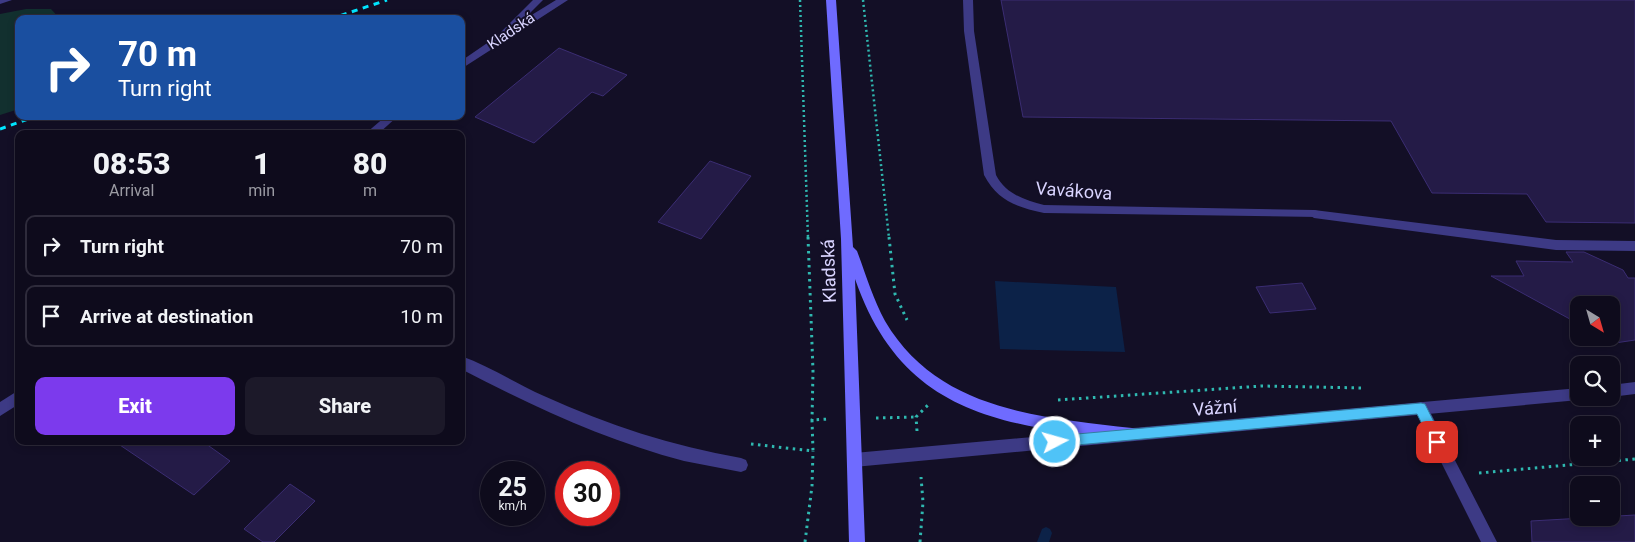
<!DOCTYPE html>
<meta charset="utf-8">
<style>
body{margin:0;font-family:Roboto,sans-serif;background:#1c1929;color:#f1f3f6;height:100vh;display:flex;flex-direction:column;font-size:19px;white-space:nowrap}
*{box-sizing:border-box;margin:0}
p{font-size:16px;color:#9b9ba3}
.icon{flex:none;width:28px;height:28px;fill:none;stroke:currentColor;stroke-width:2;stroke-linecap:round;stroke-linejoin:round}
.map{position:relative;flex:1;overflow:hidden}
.details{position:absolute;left:15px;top:130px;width:450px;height:315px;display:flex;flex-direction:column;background:#0e0b1c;border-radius:10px;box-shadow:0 2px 8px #0003,0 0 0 1px #2e2b3b}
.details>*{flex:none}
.hud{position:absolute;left:15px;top:15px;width:450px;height:105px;border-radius:10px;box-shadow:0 2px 8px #0003,0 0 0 1px #2e2b3b;background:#1a4fa0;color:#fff;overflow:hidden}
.needle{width:32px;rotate:143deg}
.fabs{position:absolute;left:1570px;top:296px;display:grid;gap:10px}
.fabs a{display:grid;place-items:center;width:50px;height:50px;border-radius:10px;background:#0e0b1c;box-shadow:0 2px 8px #0003,0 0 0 1px #2e2b3b;font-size:25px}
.speed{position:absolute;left:480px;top:461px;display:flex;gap:10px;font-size:25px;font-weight:700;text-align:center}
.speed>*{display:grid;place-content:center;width:65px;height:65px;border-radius:50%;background:#0e0b1c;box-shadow:0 2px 8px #0003,0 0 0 1px #2e2b3b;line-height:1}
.speed small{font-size:12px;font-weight:400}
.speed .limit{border:8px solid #d22;background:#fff;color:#111}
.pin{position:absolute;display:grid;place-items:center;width:42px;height:42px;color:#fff;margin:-21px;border-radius:10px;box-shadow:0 2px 8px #0006}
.me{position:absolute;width:55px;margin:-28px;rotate:84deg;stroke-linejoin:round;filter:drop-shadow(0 0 4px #0008)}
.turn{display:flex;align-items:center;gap:18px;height:105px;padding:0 20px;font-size:22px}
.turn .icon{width:65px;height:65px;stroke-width:2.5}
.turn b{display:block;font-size:35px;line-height:42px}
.eta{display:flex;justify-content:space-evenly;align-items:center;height:85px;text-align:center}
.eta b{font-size:30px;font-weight:800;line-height:35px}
.button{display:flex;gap:10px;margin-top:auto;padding:10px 20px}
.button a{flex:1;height:58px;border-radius:10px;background:#7c3aed;color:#fff;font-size:20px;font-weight:800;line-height:58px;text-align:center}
.button a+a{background:#1c1929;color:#f1f3f6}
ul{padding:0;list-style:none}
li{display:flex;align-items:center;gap:15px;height:62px;margin:0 10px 8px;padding:0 10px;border:2px solid #2e2b3b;border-radius:10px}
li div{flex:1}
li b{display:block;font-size:19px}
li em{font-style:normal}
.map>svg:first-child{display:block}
.green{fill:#12302f}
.water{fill:#0c2248}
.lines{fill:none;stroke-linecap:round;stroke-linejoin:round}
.stream{fill:#0c2248;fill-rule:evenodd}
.building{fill:#241b47;stroke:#3b2d73}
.path-far1{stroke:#2fb8b0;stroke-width:2.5;stroke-dasharray:2 3;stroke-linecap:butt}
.path{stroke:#2fb8b0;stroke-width:3;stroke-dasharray:2.5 4.5;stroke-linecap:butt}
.service{fill:#3d3a85;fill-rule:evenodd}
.minor{fill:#3d3a85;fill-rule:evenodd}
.secondary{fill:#6f6bff;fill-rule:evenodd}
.rail{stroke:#00e5ff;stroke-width:3;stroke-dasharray:6 5.5;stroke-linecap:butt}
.route{fill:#4fc3f7;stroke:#337fa1}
.labels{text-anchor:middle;stroke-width:4;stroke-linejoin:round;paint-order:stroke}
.far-street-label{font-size:15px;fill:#d9d4ff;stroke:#130f26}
.street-label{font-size:18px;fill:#d9d4ff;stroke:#130f26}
</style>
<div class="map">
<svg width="1635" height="542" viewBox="0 0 1635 542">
<rect width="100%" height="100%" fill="#130f26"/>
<path class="green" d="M 26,9 L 51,9 L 60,19 L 19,19 L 19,109 L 0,115 L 0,14 Z"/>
<path class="water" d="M 995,281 L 1116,287 L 1125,352 L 1000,349 Z"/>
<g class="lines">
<path class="stream" d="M 1046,527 L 1050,529 L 1052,533 L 1049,542 L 1037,542 L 1042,529 Z"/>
</g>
<path class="building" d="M 1001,0 L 1635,0 L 1635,223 L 1546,222 L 1527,194 L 1432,193 L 1391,121 L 1023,117 Z
M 559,48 L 627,75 L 603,96 L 592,92 L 534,143 L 475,117 Z
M 710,161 L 751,176 L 701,239 L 658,222 Z
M 1566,252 L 1584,252 L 1623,270 L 1628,278 L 1635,278 L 1635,340 L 1615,343 L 1604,338 L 1611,338 L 1611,305 L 1579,305 L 1579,324 L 1491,276 L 1524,276 L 1516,261 L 1573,262 Z
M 1302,283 L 1316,309 L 1270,313 L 1256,287 Z
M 114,441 L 202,441 L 230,461 L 194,495 Z
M 290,484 L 315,501 L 274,542 L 263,542 L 244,529 Z
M 1635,515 L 1635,542 L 1532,542 L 1531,521 Z"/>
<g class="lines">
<path class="path-far1" d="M 800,0 L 808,238
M 863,0 L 889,238"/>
<path class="path" d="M 808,237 L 813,371 L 812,420
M 889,237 L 895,294 L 907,320
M 1058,400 L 1262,386 L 1364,388
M 876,418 L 916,417
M 917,431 L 916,417 L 928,405
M 751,444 L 813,451 L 812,420 L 830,419
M 1479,473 L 1635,459
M 805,542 L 812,486 L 813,451
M 920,542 L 923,502 L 921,477"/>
<path class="service" d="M 533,0 L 543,0 L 502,41 L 496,41 L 496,37 Z
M 1314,210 L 1556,240 L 1635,241 L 1635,251 L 1556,250 L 1314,218 L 1308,214 Z
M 1421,402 L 1426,404 L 1497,542 L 1481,542 L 1414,408 L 1416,404 Z"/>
<path class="minor" d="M 0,0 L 12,0 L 0,4 Z
M 556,0 L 568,0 L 461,69 L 461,61 L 496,37 Z
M 963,0 L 973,0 L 974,31 L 996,175 C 1006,194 1024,200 1044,205 L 1314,210 L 1318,211 L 1320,214 L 1318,217 L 1044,213 C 1016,207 998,201 984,175 L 964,31 Z
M 386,116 L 398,116 L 378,134 L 365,134 Z
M 461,356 C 489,366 517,384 544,396 C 608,425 672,446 741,458 L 746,460 L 748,465 L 746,470 L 741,472 C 722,468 703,465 684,461 C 607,441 532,406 461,369 Z
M 1635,382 L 1635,394 L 1611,397 L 1611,385 Z
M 1579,388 L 1579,398 L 1584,398 L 1579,400 L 854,467 L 849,465 L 847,460 L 849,455 L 854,453 Z
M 19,390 L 19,404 L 0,416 L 0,402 Z"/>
<path class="secondary" d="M 826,0 L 836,0 L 853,247 L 857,251 C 866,275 873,299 885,321 C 938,411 1040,417 1132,428 L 1137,429 L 1139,434 L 1137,439 L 1132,440 C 1005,426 903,417 855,279 L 865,542 L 849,542 L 841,239 Z"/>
<path class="rail" d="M 330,19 L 387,0
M 0,129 L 37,116"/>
</g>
<path class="route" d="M 1421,403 L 1425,404 L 1444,442 L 1442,446 L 1437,448 L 1433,446 L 1417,414 L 1055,447 L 1050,446 L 1048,442 L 1050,437 L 1055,436 Z"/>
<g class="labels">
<g class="far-street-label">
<text transform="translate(511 31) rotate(-34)" y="5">Kladská</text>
</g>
<g class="street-label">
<text transform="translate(1074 191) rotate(4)" y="6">Vavákova</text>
<text transform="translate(829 271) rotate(-92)" y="6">Kladská</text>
<text transform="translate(1215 408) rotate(-5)" y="6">Vážní</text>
</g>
</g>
</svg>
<div class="fabs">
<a><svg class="needle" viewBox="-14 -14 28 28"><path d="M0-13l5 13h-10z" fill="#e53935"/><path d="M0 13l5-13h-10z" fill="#9b9ba3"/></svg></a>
<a><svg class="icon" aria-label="search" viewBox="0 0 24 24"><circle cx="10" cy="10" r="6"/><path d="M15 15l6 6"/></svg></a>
<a>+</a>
<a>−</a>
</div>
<div class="speed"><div>25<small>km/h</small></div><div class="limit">30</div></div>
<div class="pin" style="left:1437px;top:442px;background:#d93025"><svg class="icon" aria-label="arrive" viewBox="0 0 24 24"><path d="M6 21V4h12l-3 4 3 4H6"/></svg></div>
<svg class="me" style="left:1055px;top:442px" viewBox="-20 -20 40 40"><circle r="17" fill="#4fc3f7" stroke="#fff" stroke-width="3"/><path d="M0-11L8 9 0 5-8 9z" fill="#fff"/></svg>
<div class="hud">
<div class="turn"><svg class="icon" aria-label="right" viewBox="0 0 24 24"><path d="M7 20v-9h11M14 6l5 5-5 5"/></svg><div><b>70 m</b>Turn right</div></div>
</div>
<section class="details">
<div class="eta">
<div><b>08:53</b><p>Arrival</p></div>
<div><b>1</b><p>min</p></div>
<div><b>80</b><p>m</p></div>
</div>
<ul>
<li><svg class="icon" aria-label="right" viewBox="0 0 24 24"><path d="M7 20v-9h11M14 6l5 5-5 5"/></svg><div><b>Turn right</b></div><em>70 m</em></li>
<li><svg class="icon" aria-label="arrive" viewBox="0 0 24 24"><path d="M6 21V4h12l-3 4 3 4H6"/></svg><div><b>Arrive at destination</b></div><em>10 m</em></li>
</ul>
<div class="button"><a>Exit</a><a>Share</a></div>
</section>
</div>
